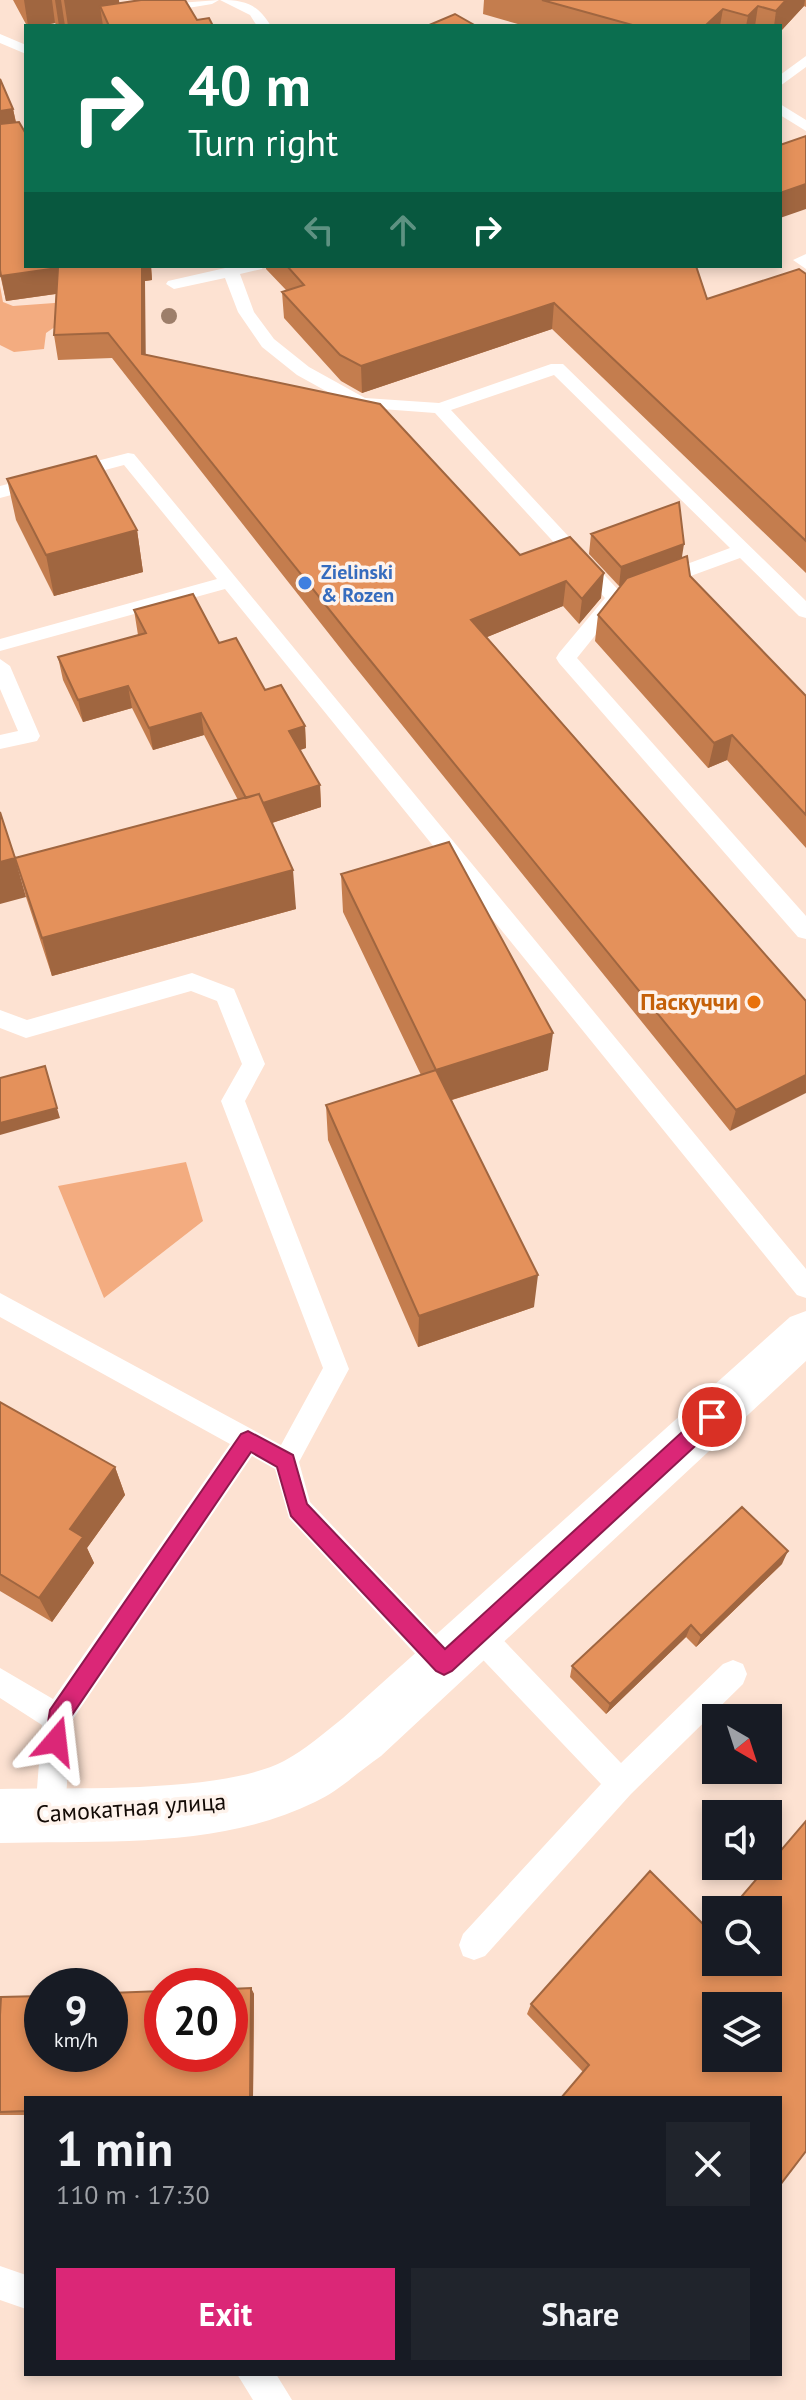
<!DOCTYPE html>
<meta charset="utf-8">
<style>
body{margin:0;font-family:"PT Sans",sans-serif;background:#20242c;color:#f1f3f6;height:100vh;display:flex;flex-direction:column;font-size:30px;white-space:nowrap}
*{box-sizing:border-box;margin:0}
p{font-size:26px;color:#9ea1a6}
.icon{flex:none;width:44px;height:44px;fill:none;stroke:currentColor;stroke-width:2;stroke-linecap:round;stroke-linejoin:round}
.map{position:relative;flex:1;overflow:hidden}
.drawer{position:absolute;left:24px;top:2096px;width:758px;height:280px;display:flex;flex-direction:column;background:#171b24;border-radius:0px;box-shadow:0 4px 12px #0003}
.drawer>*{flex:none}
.top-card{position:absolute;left:24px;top:24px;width:758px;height:244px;border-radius:0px;box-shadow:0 4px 12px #0003;background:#0b6e4f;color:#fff;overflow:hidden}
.needle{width:52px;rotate:141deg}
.fabs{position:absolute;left:702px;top:1704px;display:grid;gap:16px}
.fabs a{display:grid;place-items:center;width:80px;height:80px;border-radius:0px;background:#171b24;box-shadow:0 4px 12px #0003;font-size:40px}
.speed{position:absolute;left:24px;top:1968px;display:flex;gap:16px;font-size:40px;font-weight:700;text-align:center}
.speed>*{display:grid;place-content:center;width:104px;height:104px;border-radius:50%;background:#171b24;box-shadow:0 4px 12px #0003;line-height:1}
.speed small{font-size:20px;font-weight:400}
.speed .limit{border:12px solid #d22;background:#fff;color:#111}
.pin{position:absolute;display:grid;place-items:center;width:68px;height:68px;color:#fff;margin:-34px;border:4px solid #fff;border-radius:50%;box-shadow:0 2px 8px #0007}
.me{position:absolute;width:88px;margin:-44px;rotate:17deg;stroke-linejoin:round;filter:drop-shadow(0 0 6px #0008)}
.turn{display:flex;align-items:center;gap:28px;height:168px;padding:0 32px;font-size:36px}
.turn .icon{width:104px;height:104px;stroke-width:2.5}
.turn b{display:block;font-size:56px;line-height:68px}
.lanes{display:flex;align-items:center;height:76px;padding:0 32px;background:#0003;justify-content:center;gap:40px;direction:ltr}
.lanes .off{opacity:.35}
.round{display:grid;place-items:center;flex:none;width:84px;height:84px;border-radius:0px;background:#20242c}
.overview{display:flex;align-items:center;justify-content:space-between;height:136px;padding:0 32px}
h1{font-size:48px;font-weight:700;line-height:60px}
.button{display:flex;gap:16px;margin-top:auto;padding:16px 32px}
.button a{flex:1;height:92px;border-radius:0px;background:#db2777;color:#fff;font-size:32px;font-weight:700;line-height:92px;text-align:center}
.button a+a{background:#20242c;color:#f1f3f6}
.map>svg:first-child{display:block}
.green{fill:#f3ac80}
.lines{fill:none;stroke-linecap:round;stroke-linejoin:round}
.service{fill:#fff;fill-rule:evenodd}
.minor{fill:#fff;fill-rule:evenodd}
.tree{fill:#9d7e6a}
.wall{fill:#c47d4e}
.shaded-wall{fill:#a06640}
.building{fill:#e4915b;stroke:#a06640;stroke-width:2;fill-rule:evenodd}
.route{fill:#db2777;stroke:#8e194d;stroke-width:2}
.shop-dot{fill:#3f7fe0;stroke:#fef3ec;stroke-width:3}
.food-dot{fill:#e8710a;stroke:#fef3ec;stroke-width:3}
.labels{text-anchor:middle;stroke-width:7;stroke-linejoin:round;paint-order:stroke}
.far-shop-label{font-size:20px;font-weight:bold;fill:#366cbe;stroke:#fef3ec;text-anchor:start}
.food-label{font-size:24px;font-weight:bold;fill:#c56008;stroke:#fef3ec;text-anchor:end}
.street-label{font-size:24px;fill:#120a05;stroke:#fef3ec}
</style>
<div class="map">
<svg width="806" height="2400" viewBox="0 0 806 2400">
<rect width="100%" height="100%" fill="#fde2d2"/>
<path class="green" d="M 0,286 L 3,302 L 13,306 L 68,302 L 65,320 L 46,333 L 44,349 L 14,352 L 0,345 Z
M 186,1162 L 203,1221 L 104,1298 L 58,1186 Z"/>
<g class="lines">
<path class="service" d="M 138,0 L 157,0 L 165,4 L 219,0 L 212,4 L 164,12 Z
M 220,0 C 246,0 257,4 271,26 L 257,26 L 250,15 Z
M 0,34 L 26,45 L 26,54 L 0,43 Z
M 806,56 L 806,67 L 780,86 L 780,75 Z
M 780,104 L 806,120 L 806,131 L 780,115 Z
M 806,254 L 806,269 L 793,260 Z
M 234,266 L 264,266 L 262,269 L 240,274 L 254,312 L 274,339 L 309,367 L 365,398 L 439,403 L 551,364 L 563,364 L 806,601 L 806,618 L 799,616 L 740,558 L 666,585 L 652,585 L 650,581 L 652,577 L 730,548 L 554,375 L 451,410 L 622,594 L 624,598 L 622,602 L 577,658 L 806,916 L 806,939 L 798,937 L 559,663 L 556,658 L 559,653 L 605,598 L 435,413 L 355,407 L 297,375 L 262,347 L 238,312 L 225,278 L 174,289 L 166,284 L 168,281 Z
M 128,453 L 134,454 L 806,1269 L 806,1298 L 797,1295 L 225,589 L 0,651 L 0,639 L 217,579 L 124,465 L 0,498 L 0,486 Z
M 0,659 L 10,666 L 40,736 L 37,741 L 0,749 L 0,735 L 18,731 L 0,689 Z
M 192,973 L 234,989 L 265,1064 L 245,1101 L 349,1369 L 299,1462 L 310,1502 L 454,1654 L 458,1664 L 454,1674 L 444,1678 L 434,1674 L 289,1518 L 275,1469 L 252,1456 L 71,1722 L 65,1814 L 60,1824 L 50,1829 L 40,1824 L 35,1814 L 42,1725 L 0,1698 L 0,1668 L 53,1699 L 230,1444 L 0,1317 L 0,1293 L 281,1445 L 323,1368 L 221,1101 L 242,1064 L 217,1001 L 191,991 L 26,1038 L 0,1028 L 0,1010 L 27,1020 Z
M 477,1619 L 487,1623 L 621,1763 L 723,1664 L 733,1660 L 743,1664 L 747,1674 L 743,1684 L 631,1794 L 485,1956 L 474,1960 L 463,1956 L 459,1945 L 463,1934 L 601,1784 L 467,1643 L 463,1633 L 467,1623 Z
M 0,2266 L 26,2275 L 26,2309 L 0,2300 Z
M 237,2374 L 276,2374 L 292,2400 L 253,2400 Z"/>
<path class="minor" d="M 806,1311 L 806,1361 L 381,1756 C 359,1771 339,1791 315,1802 C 219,1849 105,1840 0,1843 L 0,1789 C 74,1787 220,1794 284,1761 C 305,1750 324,1733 343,1718 L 790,1317 Z"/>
</g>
<circle class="tree" cx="169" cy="316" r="8"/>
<path class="wall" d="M 13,0 L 119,0 L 119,3 L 197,20 L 213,26 L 57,26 L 55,23 L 39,26 L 27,26 Z
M 484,0 L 806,0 L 806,7 L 804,6 L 780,32 L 780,26 L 525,26 L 483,14 Z
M 0,79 L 13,109 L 16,122 L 26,266 L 151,266 L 152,280 L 145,281 L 145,355 L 601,598 L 579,624 L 563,606 L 487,637 L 806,1001 L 730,1131 L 352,663 L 112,358 L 58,360 L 54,335 L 56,294 L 6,301 L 0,274 Z
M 266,266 L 696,266 L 707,299 L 806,274 L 806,573 L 552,329 L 362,393 L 341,381 L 284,318 L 282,292 L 286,290 L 266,269 Z
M 7,479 L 137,530 L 143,572 L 54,596 L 16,520 Z
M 591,534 L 682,558 L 690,576 L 806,696 L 806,848 L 727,760 L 708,768 L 595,641 L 598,615 L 621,586 L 619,586 L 589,554 Z
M 134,610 L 219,643 L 265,690 L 305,726 L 306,748 L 300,750 L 320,785 L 321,807 L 272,823 L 296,909 L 52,976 L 26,897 L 15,858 L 238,800 L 204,735 L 153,750 L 132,708 L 83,722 L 63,680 L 58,657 L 138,635 Z
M 341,874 L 548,1070 L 452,1100 L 534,1307 L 418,1347 L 328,1140 L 326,1105 L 421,1075 L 343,912 Z
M 0,1402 L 115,1467 L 125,1495 L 87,1548 L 94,1563 L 52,1622 L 0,1591 Z
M 782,1564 L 696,1647 L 686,1637 L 606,1714 L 570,1677 L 572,1666 Z
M 251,1988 L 254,1994 L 253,2098 L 26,2098 L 26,2115 L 0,2115 L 0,2015 Z
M 531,2004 L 780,2185 L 583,2072 L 527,2014 Z"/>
<path class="shaded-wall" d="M 24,0 L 52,0 L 55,23 L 39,26 L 28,26 Z
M 55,0 L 61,0 L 65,26 L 59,26 Z
M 64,0 L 119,0 L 122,26 L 100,6 L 103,26 L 68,26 Z
M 786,0 L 805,0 L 804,6 L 780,32 L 780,26 L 774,26 L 776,11 Z
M 758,6 L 755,26 L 746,26 L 748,16 Z
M 723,9 L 720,26 L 705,26 Z
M 13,109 L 18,133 L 0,137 L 0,111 Z
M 806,184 L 806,209 L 780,218 L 780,193 Z
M 142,266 L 151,266 L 152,280 L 145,281 L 146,379 L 142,354 Z
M 58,268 L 62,293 L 6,301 L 1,276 Z
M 554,303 L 552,329 L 362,393 L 361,366 Z
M 137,530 L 143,572 L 54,596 L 46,555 Z
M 684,544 L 681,563 L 619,586 L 621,567 Z
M 604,573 L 601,598 L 579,624 L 582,599 Z
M 566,581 L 563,606 L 470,644 L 471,620 Z
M 128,686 L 132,708 L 83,722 L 78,700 Z
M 201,713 L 204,735 L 153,750 L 149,728 Z
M 305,726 L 306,748 L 291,753 L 289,731 Z
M 732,735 L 727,760 L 708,768 L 714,743 Z
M 320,785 L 321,807 L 253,829 L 251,807 Z
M 15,858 L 26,897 L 0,904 L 0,862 Z
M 293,870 L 296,909 L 52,976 L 42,938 Z
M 553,1033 L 548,1070 L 435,1105 L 436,1070 Z
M 806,1075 L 806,1093 L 730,1131 L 736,1110 Z
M 57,1108 L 60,1118 L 0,1135 L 0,1123 Z
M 538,1275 L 534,1307 L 418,1347 L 419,1316 Z
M 115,1467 L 125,1495 L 87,1548 L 94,1563 L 52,1622 L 39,1598 L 70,1529 Z
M 788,1551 L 782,1564 L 696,1647 L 701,1636 Z
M 691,1625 L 686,1637 L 606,1714 L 610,1704 Z
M 251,1988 L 254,1994 L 253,2098 L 250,2098 Z"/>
<path class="building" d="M 141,0 L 185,0 L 197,20 L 209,18 L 213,26 L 109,26 L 100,6 Z
M 542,0 L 786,0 L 776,11 L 758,6 L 748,16 L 723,9 L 705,26 L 636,26 Z
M 455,14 L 476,26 L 427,26 Z
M 0,79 L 13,109 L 0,111 Z
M 19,122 L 26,134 L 26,266 L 142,266 L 142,354 L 380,404 L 520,555 L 570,537 L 604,573 L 582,599 L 566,581 L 471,620 L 806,1001 L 806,1075 L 736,1110 L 352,638 L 108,333 L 54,335 L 58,268 L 1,276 L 0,270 L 0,124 Z
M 806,136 L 806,184 L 780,193 L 780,145 Z
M 287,266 L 696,266 L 707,299 L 799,269 L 806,274 L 806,541 L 554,303 L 361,366 L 340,355 L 282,292 L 304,285 Z
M 96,456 L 137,530 L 46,555 L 7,479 Z
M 679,502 L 684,544 L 621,567 L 591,534 Z
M 687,556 L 690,576 L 806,696 L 806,815 L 732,735 L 714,743 L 598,615 L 627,578 Z
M 193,594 L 219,643 L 236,638 L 265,690 L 281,685 L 305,726 L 289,731 L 320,785 L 263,803 L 259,794 L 246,798 L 201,713 L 149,728 L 128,686 L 78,700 L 58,657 L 146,633 L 134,610 Z
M 259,794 L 293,870 L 42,938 L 15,858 Z
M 0,812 L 15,858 L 0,862 Z
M 449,842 L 553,1033 L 436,1070 L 341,874 Z
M 45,1066 L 57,1108 L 0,1123 L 0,1078 Z
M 436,1070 L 538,1275 L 419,1316 L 326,1105 Z
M 0,1402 L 115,1467 L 70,1529 L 83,1537 L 39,1598 L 0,1574 Z
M 742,1507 L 788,1551 L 701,1636 L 691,1625 L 610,1704 L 572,1666 Z
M 806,1821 L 806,2151 L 780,2185 L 780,2098 L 561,2098 L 589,2065 L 531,2004 L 650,1871 L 711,1932 L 716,1926 L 716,1962 L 768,1962 L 768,1910 L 730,1910 ZM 716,2006 L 768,2006 L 768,2058 L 716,2058 Z
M 251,1988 L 250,2098 L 26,2098 L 26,2111 L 0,2112 L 0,2015 L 1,1997 L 42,1996 L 42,2054 L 110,2054 L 110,1993 L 162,1991 L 162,2054 L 230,2054 L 230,1989 Z"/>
<path class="route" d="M 712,1408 L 719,1411 L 722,1417 L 719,1424 L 452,1671 L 444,1675 L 436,1671 L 291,1516 L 277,1467 L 251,1452 L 68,1721 L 63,1748 L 56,1751 L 48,1748 L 45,1741 L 50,1710 L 241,1434 L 248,1431 L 293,1455 L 307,1504 L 445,1649 L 705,1411 Z"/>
<circle class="shop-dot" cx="305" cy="583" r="8"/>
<circle class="food-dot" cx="754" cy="1002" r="8"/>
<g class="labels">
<g class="far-shop-label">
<text x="321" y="579">Zielinski<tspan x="321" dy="23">&amp; Rozen</tspan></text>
</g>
<g class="food-label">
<text x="738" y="1010">Паскуччи</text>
</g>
<g class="street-label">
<text transform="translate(131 1808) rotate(-4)" y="8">Самокатная улица</text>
</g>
</g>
</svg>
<div class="fabs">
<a><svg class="needle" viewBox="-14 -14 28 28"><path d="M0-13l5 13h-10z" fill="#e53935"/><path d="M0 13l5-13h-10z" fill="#9ea1a6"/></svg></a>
<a><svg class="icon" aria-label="sound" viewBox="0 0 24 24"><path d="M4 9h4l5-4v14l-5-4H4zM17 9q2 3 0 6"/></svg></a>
<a><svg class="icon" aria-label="search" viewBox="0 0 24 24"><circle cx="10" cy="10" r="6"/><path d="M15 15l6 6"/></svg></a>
<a><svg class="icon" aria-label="layers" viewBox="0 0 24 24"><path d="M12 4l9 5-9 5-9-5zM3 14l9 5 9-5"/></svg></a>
</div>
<div class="speed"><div>9<small>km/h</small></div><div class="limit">20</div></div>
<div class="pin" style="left:712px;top:1417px;background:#d93025"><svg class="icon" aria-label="arrive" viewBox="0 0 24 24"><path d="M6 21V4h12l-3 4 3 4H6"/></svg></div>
<svg class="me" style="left:56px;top:1741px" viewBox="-20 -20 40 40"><path d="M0-17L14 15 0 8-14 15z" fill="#db2777" stroke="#fff" stroke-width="4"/></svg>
<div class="top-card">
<div class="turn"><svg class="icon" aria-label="right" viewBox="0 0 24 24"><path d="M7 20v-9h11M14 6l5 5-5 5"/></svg><div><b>40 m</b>Turn right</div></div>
<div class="lanes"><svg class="icon off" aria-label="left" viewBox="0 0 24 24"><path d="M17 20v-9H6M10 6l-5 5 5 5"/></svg><svg class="icon off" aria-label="ahead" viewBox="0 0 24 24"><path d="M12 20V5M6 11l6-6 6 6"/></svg><svg class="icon" aria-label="right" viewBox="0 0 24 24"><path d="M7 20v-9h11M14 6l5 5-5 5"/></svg></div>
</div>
<section class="drawer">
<div class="overview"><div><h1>1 min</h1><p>110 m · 17:30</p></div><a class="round"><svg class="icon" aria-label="close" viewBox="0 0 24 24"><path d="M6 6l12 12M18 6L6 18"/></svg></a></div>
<div class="button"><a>Exit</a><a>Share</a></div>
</section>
</div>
